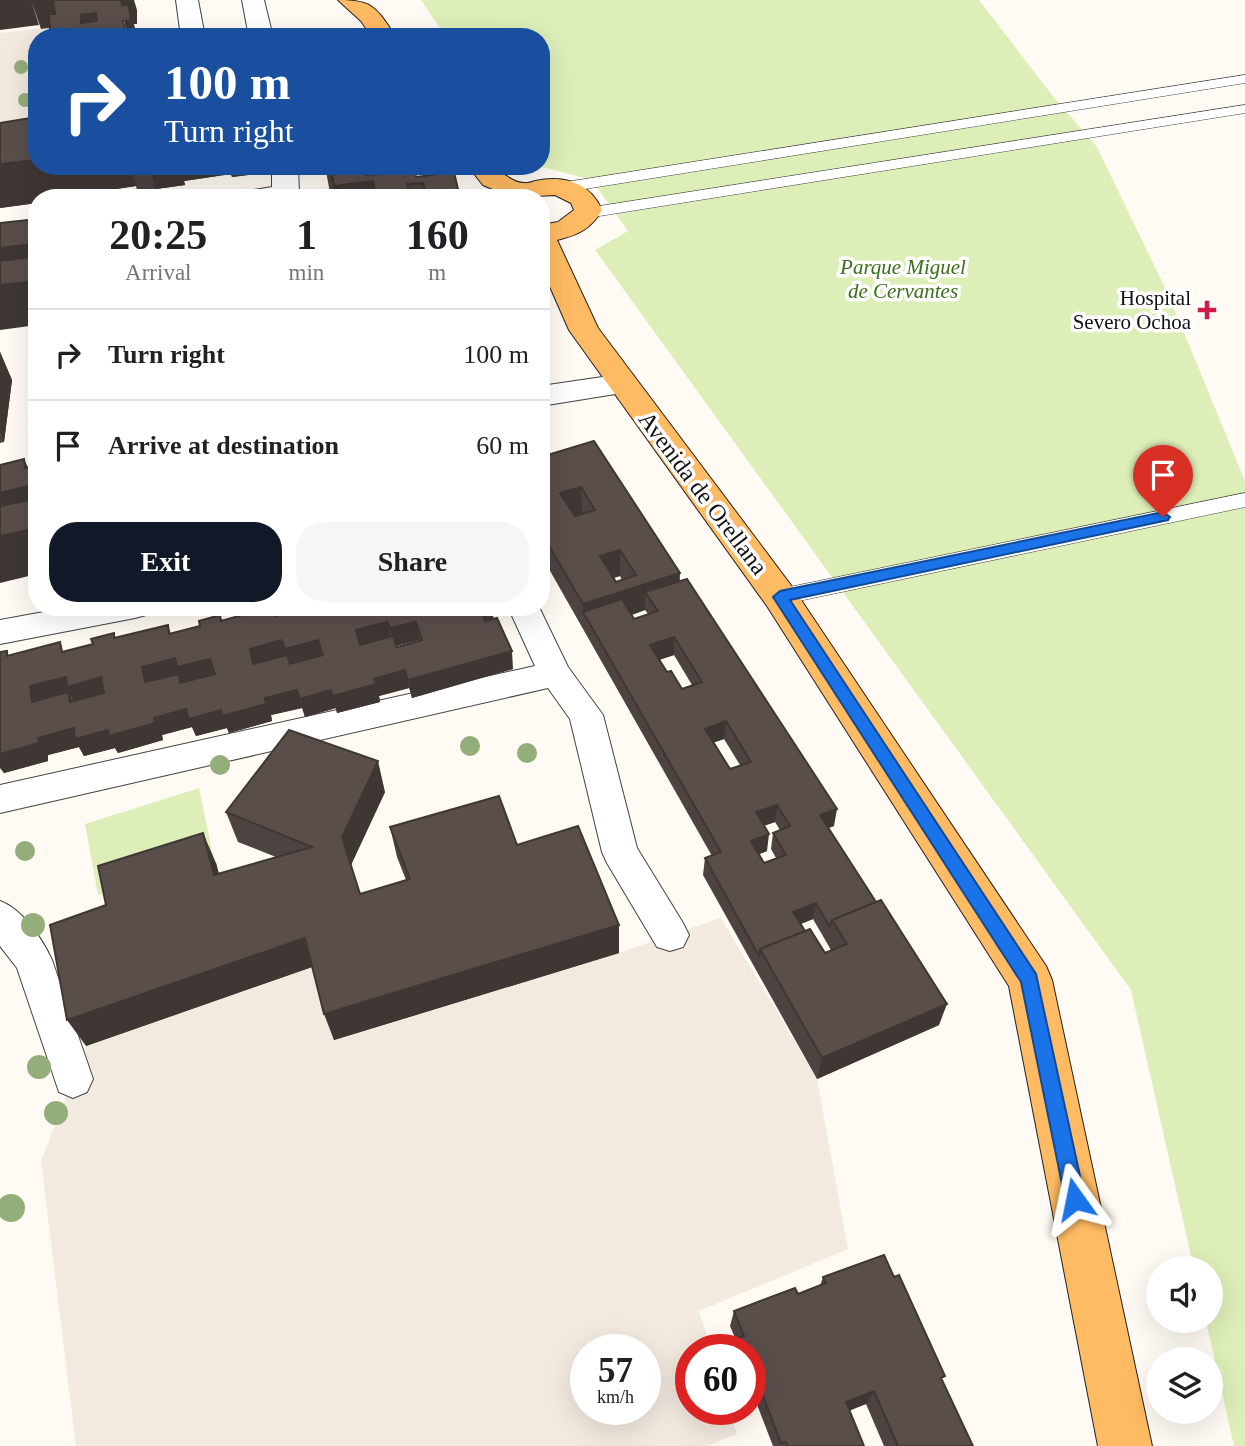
<!DOCTYPE html>
<style>
body{margin:0;font-family:Georgia,serif;background:#f6f6f6;color:#202124;height:100vh;display:flex;flex-direction:column;font-size:26px;white-space:nowrap}
*{box-sizing:border-box;margin:0}
p{font-size:23px;color:#757577}
.icon{flex:none;width:38px;height:38px;fill:none;stroke:currentColor;stroke-width:2;stroke-linecap:round;stroke-linejoin:round}
.map{position:relative;flex:1;overflow:hidden}
.details{position:absolute;left:28px;top:189px;width:522px;height:427px;display:flex;flex-direction:column;background:#fff;border-radius:28px;box-shadow:0 7px 28px #0002}
.details>*{flex:none}
.top-card{position:absolute;left:28px;top:28px;width:522px;height:147px;border-radius:28px;box-shadow:0 7px 28px #0002;background:#1a4fa0;color:#fff;overflow:hidden}
.controls{position:absolute;left:1146px;top:1256px;display:grid;gap:14px}
.controls a{display:grid;place-items:center;width:77px;height:77px;border-radius:50%;background:#fff;box-shadow:0 7px 28px #0002;font-size:35px}
.speed{position:absolute;left:570px;top:1334px;display:flex;gap:14px;font-size:35px;font-weight:700;text-align:center}
.speed>*{display:grid;place-content:center;width:91px;height:91px;border-radius:50%;background:#fff;box-shadow:0 7px 28px #0002;line-height:1}
.speed small{font-size:18px;font-weight:400}
.speed .limit{border:10px solid #d22;background:#fff;color:#111}
.pin{position:absolute;display:grid;place-items:center;width:60px;height:60px;color:#fff;margin:-72px -30px;border-radius:50% 50% 50% 0;rotate:-45deg;box-shadow:0 0 7px #0007}
.pin .icon{rotate:45deg}
.me{position:absolute;width:77px;margin:-38px;rotate:348deg;stroke-linejoin:round;filter:drop-shadow(0 0 5px #0008)}
.turn{display:flex;align-items:center;gap:24px;height:147px;padding:0 21px;font-size:32px}
.turn .icon{width:91px;height:91px;stroke-width:2.5}
.turn b{display:block;font-size:49px;line-height:60px}
.eta{display:flex;justify-content:space-evenly;align-items:center;height:119px;text-align:center}
.eta b{font-size:42px;font-weight:800;line-height:49px}
.button{display:flex;gap:14px;margin-top:auto;padding:14px 21px}
.button a{flex:1;height:80px;border-radius:28px;background:#111827;color:#fff;font-size:28px;font-weight:800;line-height:80px;text-align:center}
.button a+a{background:#f6f6f6;color:#202124}
ul{padding:0;list-style:none}
li{display:flex;align-items:center;gap:21px;height:91px;padding:0 21px;border-top:2px solid #e0e0e0}
li div{flex:1}
li b{display:block;font-size:26px}
li em{font-style:normal}
.map>svg:first-child{display:block}
.green{fill:#deeeb8}
.plaza{fill:#f2e9df;fill-rule:evenodd}
.lines{fill:none;stroke-linecap:round;stroke-linejoin:round}
.service-casing{stroke:#434343;stroke-width:1}
.pedestrian-casing{stroke:#434343;stroke-width:2}
.minor-casing{stroke:#434343;stroke-width:2}
.primary-casing{stroke:#212121;stroke-width:2}
.service{fill:#fff;fill-rule:evenodd}
.pedestrian{fill:#fff;fill-rule:evenodd}
.minor{fill:#fff;fill-rule:evenodd}
.primary{fill:#ffbb63;fill-rule:evenodd}
.tree{fill:#93ae7b}
.wall{fill:#4d4340;fill-rule:evenodd}
.shaded-wall{fill:#3f3734}
.building{fill:#5a4e4b;stroke:#3f3734;stroke-width:2;fill-rule:evenodd}
.route{fill:#1a73e8;stroke:#114b97;stroke-width:2}
.poi-dot{fill:#ce1a45;stroke:#fff;stroke-width:2.5}
.labels{text-anchor:middle;stroke-width:7;stroke-linejoin:round;paint-order:stroke}
.far-park-label{font-size:21px;font-style:italic;fill:#3b6f19;stroke:#fff}
.far-poi-label{font-size:21px;fill:#101010;stroke:#fff;text-anchor:end}
.street-label{font-size:24px;fill:#101010;stroke:#fff}
</style>
<div class="map">
<svg width="1245" height="1446" viewBox="0 0 1245 1446">
<rect width="100%" height="100%" fill="#fffaf3"/>
<path class="green" d="M 421,0 L 979,0 L 1052,95 L 1097,147 L 1168,294 L 1245,481 L 1245,1446 L 1234,1446 L 1206,1321 L 1211,1321 L 1211,1269 L 1194,1269 L 1131,990 L 595,250 L 628,231 L 592,180 L 539,166 L 541,37 L 446,37 Z
M 199,788 L 214,860 L 98,895 L 85,824 Z"/>
<path class="plaza" d="M 58,26 L 59,37 L 37,37 L 37,163 L 0,168 L 0,33 Z
M 721,918 L 817,1079 L 848,1249 L 699,1311 L 711,1349 L 691,1349 L 691,1409 L 729,1409 L 737,1434 L 707,1446 L 76,1446 L 41,1161 L 86,1046 L 315,966 L 335,1040 L 619,953 ZM 586,1349 L 646,1349 L 646,1409 L 586,1409 Z"/>
<g class="lines">
<g class="service-casing">
<path id="service" d="M 1245,75 L 1245,83 L 560,193 L 552,188 L 560,183 Z
M 1245,105 L 1245,113 L 587,218 L 579,213 L 587,208 Z
M 1245,493 L 1245,507 L 780,605 L 773,602 L 769,597 L 773,592 L 780,589 Z"/>
</g>
<g class="pedestrian-casing">
<path id="pedestrian" d="M 71,607 L 150,607 L 146,615 L 135,618 L 0,644 L 0,620 Z
M 508,607 L 539,607 L 568,667 L 603,715 L 637,848 L 683,923 L 689,935 L 683,947 L 670,951 L 657,947 L 607,863 L 602,852 L 570,719 L 548,688 L 0,813 L 0,785 L 535,666 Z
M 0,901 C 22,909 42,938 52,960 L 93,1079 L 87,1092 L 73,1098 L 59,1092 L 17,968 L 0,946 Z"/>
</g>
<g class="minor-casing">
<path id="minor" d="M 176,0 L 198,0 L 205,37 L 181,37 Z
M 242,0 L 264,0 L 273,37 L 249,37 Z
M 272,166 L 298,166 L 299,193 L 296,198 L 238,198 L 241,192 L 272,187 Z
M 623,374 L 634,377 L 639,384 L 634,391 L 541,406 L 541,386 Z"/>
</g>
<g class="primary-casing">
<path id="primary" d="M 338,0 C 374,0 376,8 396,37 L 372,37 L 361,21 Z
M 468,166 L 495,166 C 501,173 514,183 524,183 C 529,184 536,180 541,180 C 568,176 591,185 602,210 C 591,229 578,235 557,240 L 598,328 L 793,588 L 1046,966 L 1052,980 L 1152,1446 L 1098,1446 L 1009,986 L 767,606 L 569,330 L 541,266 L 541,225 L 558,222 L 574,210 L 571,203 L 555,195 L 499,198 L 502,193 L 483,185 Z"/>
</g>
<use href="#service" class="service"/>
<use href="#pedestrian" class="pedestrian"/>
<use href="#minor" class="minor"/>
<use href="#primary" class="primary"/>
</g>
<g class="tree">
<circle cx="21" cy="67" r="7"/>
<circle cx="25" cy="100" r="7"/>
<circle cx="470" cy="746" r="10"/>
<circle cx="527" cy="753" r="10"/>
<circle cx="220" cy="765" r="10"/>
<circle cx="25" cy="851" r="10"/>
<circle cx="33" cy="925" r="12"/>
<circle cx="39" cy="1067" r="12"/>
<circle cx="56" cy="1113" r="12"/>
<circle cx="11" cy="1208" r="14"/>
</g>
<path class="wall" d="M 0,123 L 37,166 L 251,166 L 252,172 L 247,172 L 248,175 L 232,177 L 231,174 L 184,181 L 185,185 L 156,189 L 137,190 L 136,186 L 83,194 L 37,198 L 37,203 L 0,208 Z
M 325,166 L 413,166 L 416,177 L 460,198 L 331,198 Z
M 0,352 L 12,380 L 4,442 L 0,443 Z
M 594,441 L 680,581 L 834,826 L 828,828 L 939,1025 L 817,1079 L 703,875 L 705,858 L 712,856 L 541,555 L 541,457 ZM 620,576 L 622,580 L 616,582 L 613,578 ZM 645,610 L 648,614 L 634,619 L 632,615 ZM 674,655 L 692,685 L 682,689 L 667,672 L 659,660 ZM 724,739 L 740,765 L 730,769 L 714,742 ZM 775,822 L 780,830 L 773,833 L 771,849 L 776,858 L 764,863 L 759,854 L 767,851 L 764,826 ZM 813,919 L 831,950 L 825,953 L 805,931 L 801,924 Z
M 492,607 L 493,619 L 513,669 L 412,698 L 409,688 L 379,696 L 380,702 L 337,713 L 336,708 L 305,717 L 302,708 L 271,715 L 272,721 L 229,733 L 227,728 L 196,736 L 192,727 L 162,735 L 163,740 L 118,753 L 115,748 L 84,756 L 79,747 L 48,755 L 48,761 L 4,773 L 1,768 L 7,651 L 9,656 L 64,651 L 93,644 L 114,633 L 116,638 L 168,625 L 171,634 L 221,620 L 276,616 ZM 419,640 L 419,641 L 397,647 L 396,646 Z
M 385,792 L 351,865 L 360,894 L 406,880 L 397,857 L 390,827 L 517,845 L 619,925 L 619,953 L 334,1040 L 312,967 L 86,1046 L 106,905 L 216,863 L 219,874 L 276,857 L 238,842 L 226,812 Z
M 823,1277 L 942,1380 L 973,1446 L 884,1446 L 866,1404 L 849,1410 L 864,1446 L 773,1446 L 751,1389 L 751,1349 L 737,1349 L 738,1345 L 730,1326 L 734,1311 L 798,1294 L 820,1286 Z"/>
<path class="shaded-wall" d="M 0,0 L 31,0 L 39,25 L 0,30 Z
M 31,0 L 64,0 L 56,27 L 41,29 Z
M 101,0 L 103,37 L 81,23 L 81,15 Z
M 121,0 L 134,0 L 137,10 L 137,24 L 134,24 L 137,37 L 127,37 Z
M 50,30 L 56,30 L 59,37 L 52,37 Z
M 37,160 L 37,166 L 130,166 L 136,186 L 83,194 L 83,198 L 37,198 L 37,203 L 0,208 L 0,164 Z
M 149,166 L 246,166 L 248,175 L 232,177 L 231,174 L 184,181 L 185,185 L 156,189 Z
M 364,166 L 381,166 L 386,198 L 373,181 L 375,198 L 336,198 L 334,186 Z
M 33,244 L 37,255 L 37,325 L 0,330 L 0,248 Z
M 0,352 L 12,380 L 4,442 L 0,432 Z
M 24,459 L 37,487 L 37,574 L 0,583 L 0,493 L 25,468 Z
M 581,487 L 582,513 L 562,519 L 560,493 Z
M 620,550 L 620,576 L 600,582 L 600,556 Z
M 680,573 L 679,599 L 645,592 L 645,610 L 592,627 L 583,612 L 583,604 Z
M 480,607 L 492,607 L 494,622 L 482,625 Z
M 387,622 L 391,640 L 360,648 L 356,630 Z
M 416,622 L 419,640 L 394,646 L 390,628 Z
M 674,637 L 674,655 L 649,663 L 650,645 Z
M 282,640 L 288,658 L 253,664 L 250,649 Z
M 318,640 L 322,658 L 290,667 L 285,649 Z
M 512,651 L 513,669 L 412,698 L 408,680 Z
M 175,658 L 210,659 L 217,676 L 184,685 L 180,676 L 186,691 L 145,682 L 142,667 Z
M 405,670 L 409,688 L 379,696 L 380,702 L 337,713 L 333,696 L 374,679 Z
M 66,677 L 101,677 L 109,695 L 76,704 L 71,695 L 69,696 L 76,710 L 70,702 L 32,702 L 30,686 Z
M 297,690 L 302,708 L 271,715 L 272,721 L 229,733 L 227,728 L 196,736 L 192,727 L 162,735 L 163,740 L 118,753 L 115,748 L 84,756 L 79,747 L 48,755 L 48,761 L 4,773 L 0,768 L 0,754 L 38,738 L 74,728 L 154,718 L 186,709 L 265,698 Z
M 331,690 L 336,708 L 305,717 L 300,699 Z
M 726,721 L 724,739 L 704,746 L 705,729 Z
M 378,761 L 385,792 L 350,867 L 342,837 Z
M 777,805 L 775,822 L 754,829 L 756,812 Z
M 837,809 L 834,826 L 817,832 L 820,815 Z
M 203,833 L 216,863 L 227,904 L 214,875 Z
M 769,834 L 767,851 L 749,858 L 751,841 Z
M 816,903 L 813,919 L 790,928 L 793,912 Z
M 619,925 L 619,953 L 334,1040 L 324,1014 Z
M 305,938 L 315,966 L 86,1046 L 67,1020 Z
M 947,1004 L 939,1025 L 817,1079 L 822,1058 Z
M 874,1391 L 866,1404 L 839,1415 L 846,1402 Z"/>
<path class="building" d="M 53,0 L 121,0 L 122,5 L 128,5 L 130,12 L 131,20 L 123,21 L 127,37 L 57,37 L 56,30 L 50,30 L 49,14 L 55,14 ZM 96,13 L 97,21 L 81,23 L 81,15 Z
M 37,117 L 37,160 L 0,164 L 0,123 Z
M 325,166 L 365,166 L 366,175 L 383,174 L 382,166 L 413,166 L 416,177 L 454,172 L 460,198 L 427,198 L 423,183 L 407,184 L 410,198 L 369,198 L 376,196 L 373,181 L 334,186 L 331,172 L 326,172 Z
M 37,219 L 37,281 L 0,285 L 0,261 L 31,257 L 33,244 L 0,248 L 0,223 Z
M 594,441 L 680,573 L 583,604 L 541,532 L 541,457 ZM 581,487 L 595,510 L 575,516 L 560,493 ZM 620,550 L 636,575 L 616,582 L 600,556 Z
M 24,459 L 25,468 L 37,465 L 37,492 L 28,494 L 28,486 L 0,493 L 0,465 Z
M 30,500 L 32,511 L 37,510 L 37,538 L 35,539 L 33,529 L 0,536 L 0,506 Z
M 687,579 L 837,809 L 820,815 L 876,902 L 832,920 L 830,927 L 816,903 L 793,912 L 805,931 L 760,949 L 759,956 L 705,858 L 721,852 L 583,612 L 622,599 L 634,619 L 658,611 L 645,592 ZM 674,637 L 702,682 L 682,689 L 671,671 L 667,672 L 650,645 ZM 726,721 L 751,762 L 730,769 L 705,729 ZM 777,805 L 790,826 L 773,833 L 786,855 L 764,863 L 751,841 L 769,834 L 756,812 Z
M 272,607 L 273,607 L 275,616 L 305,608 L 304,607 L 480,607 L 485,621 L 497,618 L 512,651 L 408,680 L 405,670 L 374,679 L 376,684 L 333,696 L 331,690 L 300,699 L 297,690 L 265,698 L 266,704 L 222,716 L 221,710 L 189,719 L 186,709 L 154,718 L 155,723 L 109,736 L 108,730 L 75,739 L 74,728 L 38,738 L 39,743 L 0,754 L 0,652 L 7,651 L 7,656 L 60,642 L 62,652 L 93,644 L 91,639 L 114,633 L 114,638 L 168,625 L 169,634 L 200,626 L 199,621 L 220,615 L 221,621 ZM 387,622 L 390,628 L 416,622 L 422,640 L 397,647 L 393,636 L 360,645 L 356,630 ZM 282,640 L 285,649 L 318,640 L 323,655 L 290,664 L 287,655 L 253,664 L 250,649 ZM 175,658 L 177,667 L 210,659 L 215,674 L 180,683 L 179,674 L 145,682 L 142,667 ZM 66,677 L 67,687 L 101,677 L 104,693 L 70,702 L 68,692 L 32,702 L 30,686 Z
M 289,730 L 378,761 L 342,837 L 360,894 L 410,879 L 390,827 L 499,796 L 517,845 L 578,826 L 619,925 L 324,1014 L 305,938 L 67,1020 L 50,925 L 106,905 L 98,866 L 203,833 L 214,875 L 312,847 L 226,812 Z
M 881,900 L 947,1004 L 822,1058 L 760,949 L 810,929 L 825,953 L 847,944 L 832,920 Z
M 884,1255 L 894,1277 L 899,1275 L 945,1376 L 941,1378 L 973,1446 L 898,1446 L 874,1391 L 846,1402 L 864,1446 L 788,1446 L 786,1442 L 781,1443 L 751,1365 L 751,1349 L 745,1349 L 740,1337 L 744,1336 L 734,1311 L 795,1288 L 798,1294 L 826,1283 L 823,1277 Z"/>
<path class="route" d="M 1163,512 L 1170,517 L 1168,520 L 790,600 L 1036,974 L 1085,1199 L 1082,1206 L 1075,1209 L 1068,1206 L 1065,1199 L 1021,982 L 773,597 L 780,591 Z"/>
<path class="poi-dot" d="M1203.5 299.5h7v7h7v7h-7v7h-7v-7h-7v-7h7z"/>
<g class="labels">
<g class="far-park-label">
<text x="903" y="274">Parque Miguel<tspan x="903" dy="24">de Cervantes</tspan></text>
</g>
<g class="far-poi-label">
<text x="1191" y="305">Hospital<tspan x="1191" dy="24">Severo Ochoa</tspan></text>
</g>
<g class="street-label">
<text transform="translate(703 493) rotate(53)" y="8">Avenida de Orellana</text>
</g>
</g>
</svg>
<div class="controls">
<a><svg class="icon" aria-label="sound" viewBox="0 0 24 24"><path d="M4 9h4l5-4v14l-5-4H4zM17 9q2 3 0 6"/></svg></a>
<a><svg class="icon" aria-label="layers" viewBox="0 0 24 24"><path d="M12 4l9 5-9 5-9-5zM3 14l9 5 9-5"/></svg></a>
</div>
<div class="speed"><div>57<small>km/h</small></div><div class="limit">60</div></div>
<div class="pin" style="left:1163px;top:517px;background:#d93025"><svg class="icon" aria-label="arrive" viewBox="0 0 24 24"><path d="M6 21V4h12l-3 4 3 4H6"/></svg></div>
<svg class="me" style="left:1075px;top:1199px" viewBox="-20 -20 40 40"><path d="M0-17L14 15 0 8-14 15z" fill="#1a73e8" stroke="#fff" stroke-width="4"/></svg>
<div class="top-card">
<div class="turn"><svg class="icon" aria-label="right" viewBox="0 0 24 24"><path d="M7 20v-9h11M14 6l5 5-5 5"/></svg><div><b>100 m</b>Turn right</div></div>
</div>
<section class="details">
<div class="eta">
<div><b>20:25</b><p>Arrival</p></div>
<div><b>1</b><p>min</p></div>
<div><b>160</b><p>m</p></div>
</div>
<ul>
<li><svg class="icon" aria-label="right" viewBox="0 0 24 24"><path d="M7 20v-9h11M14 6l5 5-5 5"/></svg><div><b>Turn right</b></div><em>100 m</em></li>
<li><svg class="icon" aria-label="arrive" viewBox="0 0 24 24"><path d="M6 21V4h12l-3 4 3 4H6"/></svg><div><b>Arrive at destination</b></div><em>60 m</em></li>
</ul>
<div class="button"><a>Exit</a><a>Share</a></div>
</section>
</div>
